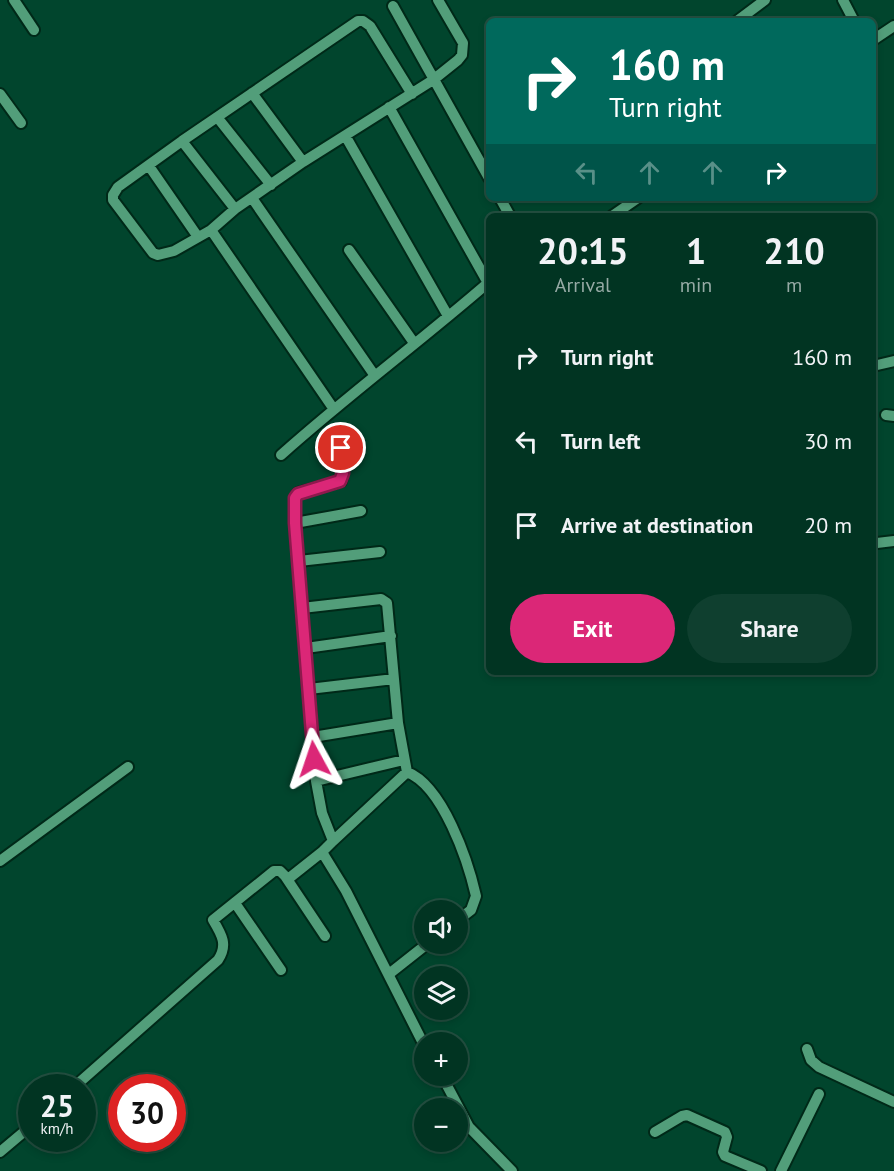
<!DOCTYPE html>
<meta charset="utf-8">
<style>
body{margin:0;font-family:"PT Sans",sans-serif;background:#0f3f2f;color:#f1f3f6;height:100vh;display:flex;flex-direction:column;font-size:22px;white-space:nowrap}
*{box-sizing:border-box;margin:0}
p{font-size:20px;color:#96aaa5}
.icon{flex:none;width:33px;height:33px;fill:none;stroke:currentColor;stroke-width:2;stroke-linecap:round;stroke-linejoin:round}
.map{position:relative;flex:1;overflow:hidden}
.drawer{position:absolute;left:486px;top:213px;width:390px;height:462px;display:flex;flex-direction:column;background:#013422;border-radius:9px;box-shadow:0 3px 9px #0003,0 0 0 2px #234f40}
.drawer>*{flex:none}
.guide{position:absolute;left:486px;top:18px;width:390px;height:183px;border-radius:9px;box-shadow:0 3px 9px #0003,0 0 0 2px #234f40;background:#00695c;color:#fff;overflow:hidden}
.tools{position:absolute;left:414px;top:900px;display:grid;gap:12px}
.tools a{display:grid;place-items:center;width:54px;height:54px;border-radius:50%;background:#013422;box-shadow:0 3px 9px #0003,0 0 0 2px #234f40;font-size:30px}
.speed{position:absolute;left:18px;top:1074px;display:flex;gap:12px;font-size:30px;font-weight:700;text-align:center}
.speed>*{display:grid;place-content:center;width:78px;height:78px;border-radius:50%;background:#013422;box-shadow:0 3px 9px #0003,0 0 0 2px #234f40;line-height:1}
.speed small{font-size:15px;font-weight:400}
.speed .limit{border:9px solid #d22;background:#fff;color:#111}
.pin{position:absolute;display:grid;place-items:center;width:51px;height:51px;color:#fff;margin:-26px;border:3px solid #fff;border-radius:50%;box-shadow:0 2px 6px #0007}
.me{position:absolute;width:66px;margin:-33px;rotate:355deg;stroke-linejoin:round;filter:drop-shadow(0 0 4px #0008)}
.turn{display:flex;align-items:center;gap:21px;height:126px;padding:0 24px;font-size:27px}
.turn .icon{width:78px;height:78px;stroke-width:2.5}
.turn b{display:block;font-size:42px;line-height:51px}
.lanes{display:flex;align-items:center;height:57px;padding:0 24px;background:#0003;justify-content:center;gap:30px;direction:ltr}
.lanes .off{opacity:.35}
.eta{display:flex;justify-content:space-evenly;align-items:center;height:102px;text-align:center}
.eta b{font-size:36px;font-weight:700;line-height:42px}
.button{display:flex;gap:12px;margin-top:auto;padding:12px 24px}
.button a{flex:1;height:69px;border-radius:36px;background:#db2777;color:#fff;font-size:24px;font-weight:700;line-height:69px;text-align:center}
.button a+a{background:#0f3f2f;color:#f1f3f6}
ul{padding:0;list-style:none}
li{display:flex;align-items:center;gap:18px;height:84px;padding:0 24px}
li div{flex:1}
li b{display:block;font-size:22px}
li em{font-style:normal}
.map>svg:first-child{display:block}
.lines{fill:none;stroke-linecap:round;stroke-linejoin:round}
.street-casing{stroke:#002918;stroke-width:14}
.street{stroke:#529e7a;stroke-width:10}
.route-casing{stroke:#8e194d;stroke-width:15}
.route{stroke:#db2777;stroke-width:10}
</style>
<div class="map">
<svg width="894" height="1171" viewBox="0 0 894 1171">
<rect width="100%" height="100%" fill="#01452d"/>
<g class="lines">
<g class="street-casing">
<path id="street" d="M 14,0 L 34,30
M 843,0 L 854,21
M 393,6 L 489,178
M 737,21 L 765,0
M 873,40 L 894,26
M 252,93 L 303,162
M 0,94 L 21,123
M 412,94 L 370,26 L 363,21 L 358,21 L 182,141 L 118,187 L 113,195 L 113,200 L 153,253 L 158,255 L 174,251 L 211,230 L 235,209 L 303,162 L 433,80 L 458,60 L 462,55 L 463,43 L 438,0
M 389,107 L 488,283
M 217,117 L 271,185
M 346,137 L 448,316
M 182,141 L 235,209
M 149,166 L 198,237
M 252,198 L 375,376
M 500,198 L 510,216
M 612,216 L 638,198
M 211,230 L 333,408
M 349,250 L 414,343
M 873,366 L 894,361
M 886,415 L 894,416
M 341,448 L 343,473 L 341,481 L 298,493 L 295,498 L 295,523 L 316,781 L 322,813 L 333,841 L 322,852 L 346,891 L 424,1045
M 281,455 C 348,395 421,341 489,282
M 295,523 L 361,511
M 877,543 L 894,541
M 299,561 L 380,552
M 302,608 L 381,599 L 387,603 L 398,723 L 407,772 C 443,786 468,861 476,896 L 471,910 L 458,920
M 306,648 L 391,636
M 309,689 L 394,679
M 313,737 L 398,723
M 316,781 L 404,760
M 333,841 L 407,772
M 0,861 L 128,767
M 288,879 L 322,852
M 235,903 L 281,970
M 389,974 L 427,944
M 807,1049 L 811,1060 L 819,1067 L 894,1102
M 442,1076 L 469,1127 L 512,1171
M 73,1088 L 218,960 C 228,945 222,935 213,920 L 274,871 L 280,871 L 285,876 L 325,936
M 655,1132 L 682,1116 L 687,1115 L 725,1132 L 727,1137 L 723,1152 L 725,1156 L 761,1171
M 0,1152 L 32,1125
M 781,1171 L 819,1094"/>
</g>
<use href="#street" class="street"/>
</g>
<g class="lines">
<g class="route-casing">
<path id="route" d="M 314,759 L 295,523 L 295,498 L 298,494 L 340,481 L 343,473 L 341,448"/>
</g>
<use href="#route" class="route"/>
</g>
</svg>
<div class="tools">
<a><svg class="icon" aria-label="sound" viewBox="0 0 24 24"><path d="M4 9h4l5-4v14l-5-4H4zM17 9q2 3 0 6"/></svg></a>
<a><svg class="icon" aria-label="layers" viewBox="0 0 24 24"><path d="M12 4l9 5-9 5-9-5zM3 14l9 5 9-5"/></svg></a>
<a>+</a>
<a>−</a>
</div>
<div class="speed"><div>25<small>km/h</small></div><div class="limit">30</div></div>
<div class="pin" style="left:341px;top:448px;background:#d93025"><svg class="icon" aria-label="arrive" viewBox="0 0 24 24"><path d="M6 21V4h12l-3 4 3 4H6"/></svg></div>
<svg class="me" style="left:314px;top:759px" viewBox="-20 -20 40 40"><path d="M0-17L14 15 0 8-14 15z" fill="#db2777" stroke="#fff" stroke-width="4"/></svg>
<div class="guide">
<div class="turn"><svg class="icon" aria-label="right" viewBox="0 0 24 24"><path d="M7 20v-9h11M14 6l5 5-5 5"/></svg><div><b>160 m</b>Turn right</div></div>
<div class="lanes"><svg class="icon off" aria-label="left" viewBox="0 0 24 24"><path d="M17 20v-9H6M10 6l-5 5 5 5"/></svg><svg class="icon off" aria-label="ahead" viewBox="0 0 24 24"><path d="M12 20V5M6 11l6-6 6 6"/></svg><svg class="icon off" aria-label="ahead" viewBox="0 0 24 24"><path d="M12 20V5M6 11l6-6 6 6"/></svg><svg class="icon" aria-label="right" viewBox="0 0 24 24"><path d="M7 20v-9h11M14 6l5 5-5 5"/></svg></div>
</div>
<section class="drawer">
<div class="eta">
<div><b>20:15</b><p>Arrival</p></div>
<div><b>1</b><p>min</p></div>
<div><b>210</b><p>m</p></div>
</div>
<ul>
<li><svg class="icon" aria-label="right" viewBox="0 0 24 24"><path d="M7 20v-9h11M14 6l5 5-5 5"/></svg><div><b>Turn right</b></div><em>160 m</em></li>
<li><svg class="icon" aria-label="left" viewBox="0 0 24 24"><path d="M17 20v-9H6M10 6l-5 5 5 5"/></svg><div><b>Turn left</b></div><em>30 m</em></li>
<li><svg class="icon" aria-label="arrive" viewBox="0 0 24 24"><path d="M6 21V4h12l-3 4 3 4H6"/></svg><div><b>Arrive at destination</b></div><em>20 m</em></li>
</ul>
<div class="button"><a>Exit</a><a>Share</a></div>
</section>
</div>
